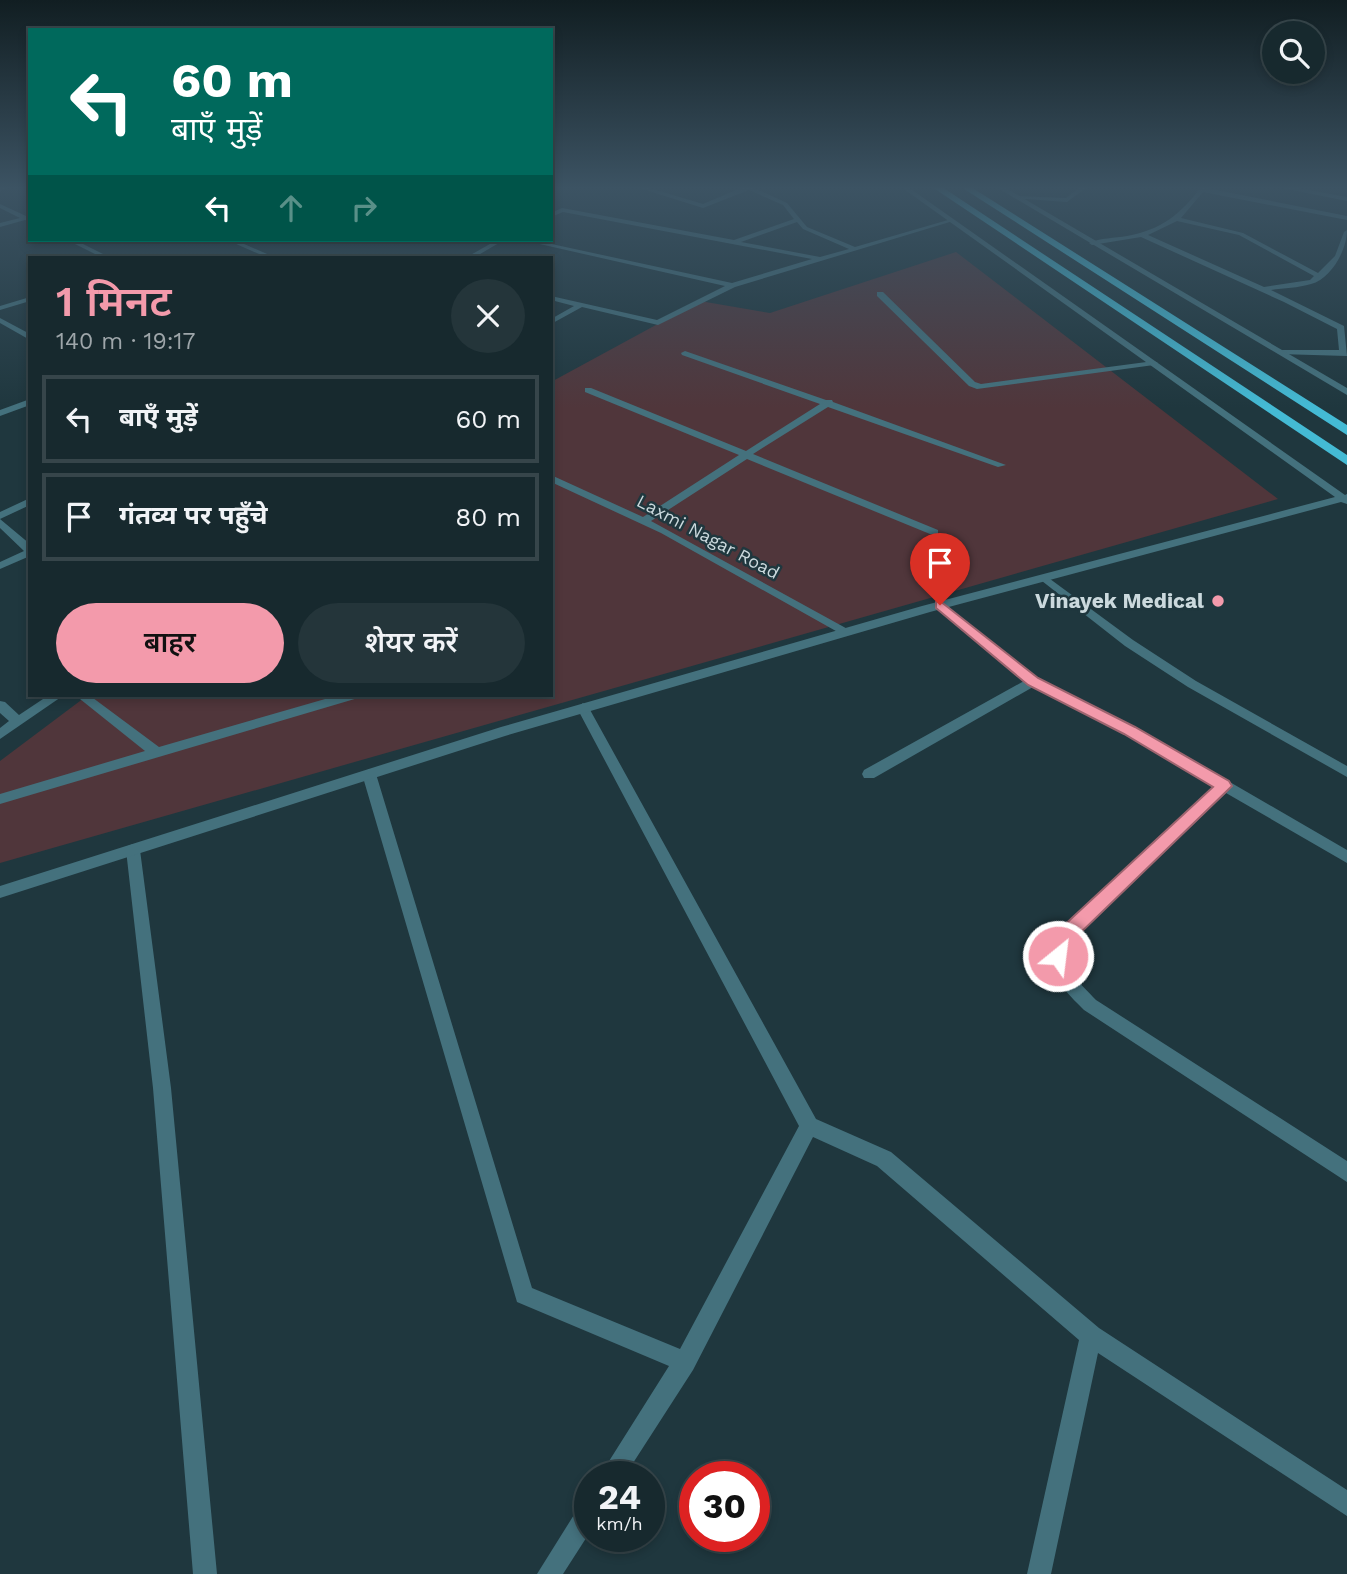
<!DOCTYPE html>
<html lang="hi">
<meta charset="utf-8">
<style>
body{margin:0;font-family:"Work Sans","Noto Sans Devanagari",sans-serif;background:#24353a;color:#f1f3f6;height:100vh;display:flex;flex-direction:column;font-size:26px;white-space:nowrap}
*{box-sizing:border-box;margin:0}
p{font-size:23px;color:#9ea6aa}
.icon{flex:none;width:38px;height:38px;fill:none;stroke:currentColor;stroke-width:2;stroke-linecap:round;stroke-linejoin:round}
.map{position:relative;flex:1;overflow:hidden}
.panel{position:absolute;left:28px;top:256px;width:525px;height:441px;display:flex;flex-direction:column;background:#17292e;border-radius:0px;box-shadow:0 4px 10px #0003,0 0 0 2px #36454a}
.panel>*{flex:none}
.top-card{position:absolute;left:28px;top:28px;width:525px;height:214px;border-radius:0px;box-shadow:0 4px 10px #0003,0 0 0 2px #36454a;background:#00695c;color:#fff;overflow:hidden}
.buttons{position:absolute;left:1262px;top:21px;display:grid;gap:14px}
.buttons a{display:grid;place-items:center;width:63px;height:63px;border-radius:50%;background:#17292e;box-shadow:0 4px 10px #0003,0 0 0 2px #36454a;font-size:35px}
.speed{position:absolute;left:574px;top:1461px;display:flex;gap:14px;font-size:35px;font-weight:700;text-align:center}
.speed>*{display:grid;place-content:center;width:91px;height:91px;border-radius:50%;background:#17292e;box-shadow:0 4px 10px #0003,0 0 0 2px #36454a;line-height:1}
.speed small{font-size:18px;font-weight:400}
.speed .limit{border:10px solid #d22;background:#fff;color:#111}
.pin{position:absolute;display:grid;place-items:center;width:60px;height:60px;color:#fff;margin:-72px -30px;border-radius:50% 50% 50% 0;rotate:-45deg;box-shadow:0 0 7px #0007}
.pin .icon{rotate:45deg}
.me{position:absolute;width:77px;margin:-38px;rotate:29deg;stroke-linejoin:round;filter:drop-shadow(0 0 5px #0008)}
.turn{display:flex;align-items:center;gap:24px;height:147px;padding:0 28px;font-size:32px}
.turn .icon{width:91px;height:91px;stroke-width:2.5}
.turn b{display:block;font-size:49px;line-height:60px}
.lanes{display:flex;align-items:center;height:66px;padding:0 28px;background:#0003;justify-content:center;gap:35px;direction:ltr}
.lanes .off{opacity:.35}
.round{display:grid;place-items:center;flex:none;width:74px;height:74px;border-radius:37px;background:#24353a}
.head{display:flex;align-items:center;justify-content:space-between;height:119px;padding:0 28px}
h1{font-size:42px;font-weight:600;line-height:52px;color:#f39aab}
.primary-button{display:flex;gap:14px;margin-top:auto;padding:14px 28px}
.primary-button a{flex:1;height:80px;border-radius:42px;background:#f39aab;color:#111;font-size:28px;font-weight:600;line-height:80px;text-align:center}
.primary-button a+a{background:#24353a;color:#f1f3f6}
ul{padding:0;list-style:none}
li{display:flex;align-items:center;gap:21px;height:88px;margin:0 14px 10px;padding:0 14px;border:4px solid #36454a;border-radius:0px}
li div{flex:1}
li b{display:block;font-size:26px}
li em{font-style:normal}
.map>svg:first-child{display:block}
.green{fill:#50363b}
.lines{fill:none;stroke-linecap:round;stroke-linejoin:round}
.minor{fill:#44717d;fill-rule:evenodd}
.tertiary{fill:#44717d;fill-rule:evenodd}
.trunk{fill:#44bad4;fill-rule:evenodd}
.route{fill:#f39aab;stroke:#9e646f;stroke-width:2}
.poi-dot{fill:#f39aab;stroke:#1f373e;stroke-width:2.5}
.labels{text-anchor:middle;stroke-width:5;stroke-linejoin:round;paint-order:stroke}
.far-street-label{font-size:18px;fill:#cbd9dd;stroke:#1f373e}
.poi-label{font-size:21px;font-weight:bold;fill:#cbd9dd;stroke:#1f373e;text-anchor:end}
</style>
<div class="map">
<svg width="1347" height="1574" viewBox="0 0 1347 1574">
<rect width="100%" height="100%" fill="#1f373e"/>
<path class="green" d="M 956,252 L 1278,499 L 0,863 L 0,761 L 88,695 L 551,695 L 551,382 L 700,301 L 770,313 Z"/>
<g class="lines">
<path class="minor" d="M 0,187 L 9,187 L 0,191 Z
M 636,187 L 646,187 L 703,204 L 743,187 L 752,187 L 787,203 L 807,227 L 855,247 L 948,220 L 953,221 L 735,287 L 658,325 L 582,307 L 551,324 L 551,319 L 574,306 L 551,300 L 551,296 L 657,320 L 725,286 L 522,240 L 533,240 L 732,283 L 812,259 L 563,212 L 551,217 L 551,213 L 562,208 L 734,240 L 794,219 L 783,205 L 749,190 L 703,208 ZM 797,222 L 803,229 L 849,249 L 820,257 L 741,242 Z
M 1080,187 L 1087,187 L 1067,202 L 1013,198 L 1016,196 L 1066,198 Z
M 1201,187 L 1347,216 L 1347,220 L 1203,192 L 1181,218 L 1243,233 L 1318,273 L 1335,256 L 1344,232 L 1347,230 C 1347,250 1331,279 1311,284 C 1298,288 1284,288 1271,290 L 1344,326 L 1347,356 L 1279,354 L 1279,350 L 1339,350 L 1337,329 L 1284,302 L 1141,237 L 1092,245 L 1089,243 C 1100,238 1115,238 1127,236 C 1161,230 1181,214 1201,187 ZM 1177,221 L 1239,235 L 1314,276 L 1310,280 L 1264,287 L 1148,235 Z
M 1277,187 L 1292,187 L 1347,197 L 1347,201 Z
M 0,204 L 26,216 L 30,215 L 30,222 L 25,220 L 0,227 L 0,223 L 20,218 L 0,208 Z
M 67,240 L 75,240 L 109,257 L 101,257 Z
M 227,240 L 235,240 L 274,257 L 266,257 Z
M 497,240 L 504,240 L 475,257 L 467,257 Z
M 877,292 L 883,292 L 975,382 L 981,384 L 1154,361 L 1158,363 L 1154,365 L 977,389 L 969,386 L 877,296 Z
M 30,297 L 30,301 L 0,310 L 0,306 Z
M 0,318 L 30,334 L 30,340 L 0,323 Z
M 685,351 L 826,400 L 832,400 L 833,402 L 1006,465 L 998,467 L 828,407 L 753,454 L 938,530 L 938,534 L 930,534 L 747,459 L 651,521 L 853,632 L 851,635 L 843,635 L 661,533 L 551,482 L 551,475 L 643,517 L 739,455 L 585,392 L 585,388 L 591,388 L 746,451 L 820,404 L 682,355 L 681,353 Z
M 30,399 L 30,405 L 0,416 L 0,410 Z
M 30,498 L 30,505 L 0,519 L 30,544 L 30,556 L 0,569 L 0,562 L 24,551 L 0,528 L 0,512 Z
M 1046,576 L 1133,640 L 1196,681 L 1347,766 L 1347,777 L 1188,687 L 1125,646 L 1042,581 L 1040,579 Z
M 941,601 L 1037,679 L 1135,727 L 1347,850 L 1347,863 L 1226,793 L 1073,939 C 1063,971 1075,978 1096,1000 L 1347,1161 L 1347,1182 L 1084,1010 C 1058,984 1042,968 1060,930 L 1215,786 L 1125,733 L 1033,687 L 874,778 L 864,778 L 862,774 L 864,770 L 1024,681 L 937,608 L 937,602 Z
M 49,695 L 64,695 L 0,739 L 0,728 L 9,721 L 0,713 L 0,701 L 5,702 L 19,715 Z
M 75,695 L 89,695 L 159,747 L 339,695 L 359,695 L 358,698 L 0,804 L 0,794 L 145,751 Z
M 583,703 L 589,708 L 816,1119 L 891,1152 L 1099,1328 L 1347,1490 L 1347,1516 L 1098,1353 L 1051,1574 L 1027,1574 L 1079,1340 L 877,1166 L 813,1137 L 693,1370 L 624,1477 L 599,1477 L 669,1366 L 517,1302 L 362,774 L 369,769 L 376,774 L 532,1288 L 680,1349 L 799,1126 L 577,708 Z
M 133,844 L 138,846 L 140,850 L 171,1088 L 217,1574 L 193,1574 L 153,1088 L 126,850 L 128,846 Z
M 590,1498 L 590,1532 L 563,1574 L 537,1574 L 582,1502 Z"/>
<path class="tertiary" d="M 901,187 L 908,187 L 1345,495 L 1347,494 L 1347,504 L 1341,502 L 930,612 L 505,736 L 0,898 L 0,886 L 501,727 L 922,606 L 1335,497 Z
M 996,187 L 1004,187 L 1347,388 L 1347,395 Z"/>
<path class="trunk" d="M 932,187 L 942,187 L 1347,455 L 1347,465 Z
M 961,187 L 971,187 L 1347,425 L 1347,435 Z"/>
</g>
<linearGradient id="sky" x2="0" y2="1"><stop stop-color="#111e22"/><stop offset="0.46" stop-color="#3c5363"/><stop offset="1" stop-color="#3c5363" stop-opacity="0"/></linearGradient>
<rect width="1347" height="408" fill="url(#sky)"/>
<path class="route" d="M 940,601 L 1038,678 L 1135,727 L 1229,781 L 1232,786 L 1074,939 L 1065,962 L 1058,965 L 1052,962 L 1049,956 L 1060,929 L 1213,787 L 1124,734 L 1028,685 L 936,608 L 936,602 Z"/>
<circle class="poi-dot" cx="1218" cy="601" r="7"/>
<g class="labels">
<g class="far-street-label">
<text transform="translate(708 537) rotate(28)" y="6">Laxmi Nagar Road</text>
</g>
<g class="poi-label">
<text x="1204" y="608">Vinayek Medical</text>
</g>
</g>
</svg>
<div class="buttons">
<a><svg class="icon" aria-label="search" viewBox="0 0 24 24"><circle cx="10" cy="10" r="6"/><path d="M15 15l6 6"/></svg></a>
</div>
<div class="speed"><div>24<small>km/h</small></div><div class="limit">30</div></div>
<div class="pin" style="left:940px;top:605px;background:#d93025"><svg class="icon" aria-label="arrive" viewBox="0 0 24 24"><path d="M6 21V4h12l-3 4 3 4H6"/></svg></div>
<svg class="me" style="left:1058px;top:956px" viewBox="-20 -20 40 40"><circle r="17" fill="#f39aab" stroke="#fff" stroke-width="3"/><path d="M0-11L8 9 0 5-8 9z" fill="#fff"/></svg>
<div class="top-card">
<div class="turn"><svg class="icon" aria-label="left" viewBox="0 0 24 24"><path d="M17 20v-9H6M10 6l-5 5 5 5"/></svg><div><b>60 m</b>बाएँ मुड़ें</div></div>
<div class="lanes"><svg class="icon" aria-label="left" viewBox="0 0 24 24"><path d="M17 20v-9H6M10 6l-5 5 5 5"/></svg><svg class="icon off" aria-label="ahead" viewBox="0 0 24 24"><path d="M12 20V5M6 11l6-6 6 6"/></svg><svg class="icon off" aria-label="right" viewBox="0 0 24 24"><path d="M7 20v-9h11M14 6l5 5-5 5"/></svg></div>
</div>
<section class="panel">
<div class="head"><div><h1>1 मिनट</h1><p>140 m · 19:17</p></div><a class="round"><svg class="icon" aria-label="close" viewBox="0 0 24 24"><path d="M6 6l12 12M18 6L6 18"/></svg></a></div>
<ul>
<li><svg class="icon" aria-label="left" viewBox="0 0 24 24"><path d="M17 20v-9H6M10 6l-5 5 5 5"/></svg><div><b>बाएँ मुड़ें</b></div><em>60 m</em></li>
<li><svg class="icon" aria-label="arrive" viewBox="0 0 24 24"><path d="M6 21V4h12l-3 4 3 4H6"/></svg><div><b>गंतव्य पर पहुँचे</b></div><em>80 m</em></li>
</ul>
<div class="primary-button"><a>बाहर</a><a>शेयर करें</a></div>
</section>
</div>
